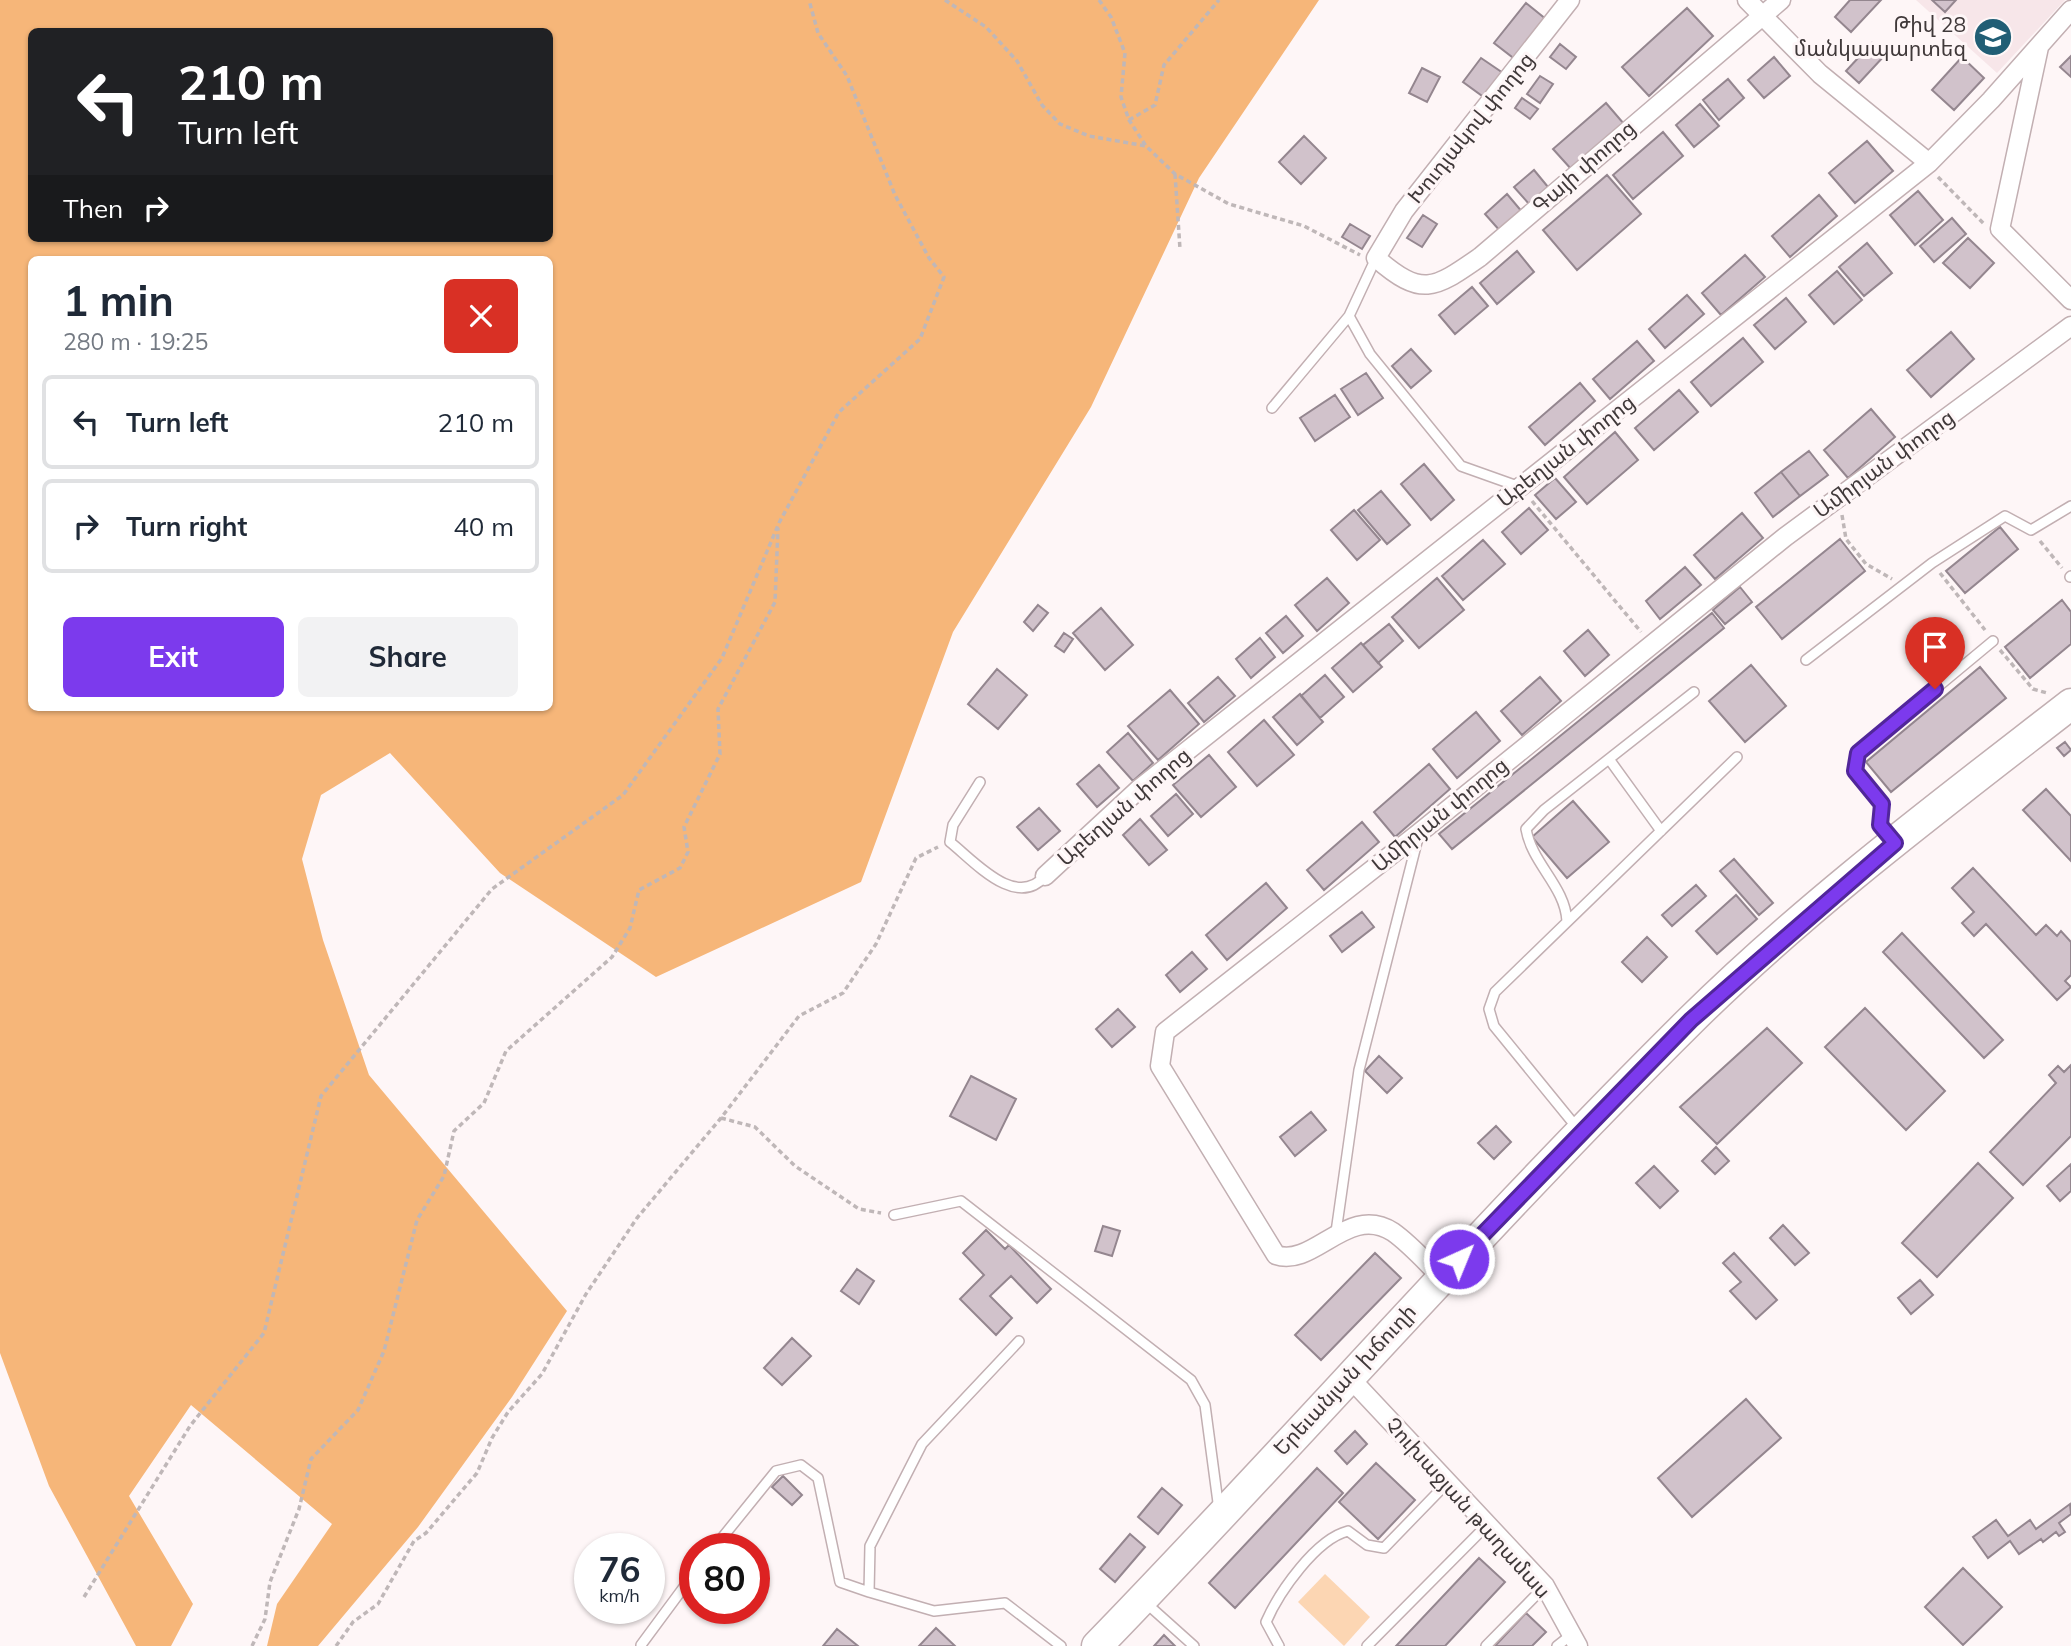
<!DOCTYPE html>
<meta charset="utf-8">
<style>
body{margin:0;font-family:Mulish,"Noto Sans Armenian",sans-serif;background:#f2f2f3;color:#1f2937;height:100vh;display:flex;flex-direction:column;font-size:26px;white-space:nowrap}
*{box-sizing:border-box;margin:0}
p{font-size:23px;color:#747a83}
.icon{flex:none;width:38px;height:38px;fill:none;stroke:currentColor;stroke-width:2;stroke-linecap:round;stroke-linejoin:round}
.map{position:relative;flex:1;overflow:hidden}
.panel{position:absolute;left:28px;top:256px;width:525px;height:455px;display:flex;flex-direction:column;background:#fff;border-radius:10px;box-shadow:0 2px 5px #0004}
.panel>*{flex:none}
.hud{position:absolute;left:28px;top:28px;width:525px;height:214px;border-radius:10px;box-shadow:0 2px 5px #0004;background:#202124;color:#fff;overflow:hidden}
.speed{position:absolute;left:574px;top:1533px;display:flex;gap:14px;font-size:35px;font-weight:700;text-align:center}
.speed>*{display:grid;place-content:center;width:91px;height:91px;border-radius:50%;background:#fff;box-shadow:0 2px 5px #0004;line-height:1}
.speed small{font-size:18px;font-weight:400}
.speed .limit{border:10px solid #d22;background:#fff;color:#111}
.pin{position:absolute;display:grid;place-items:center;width:60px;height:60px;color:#fff;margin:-72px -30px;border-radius:50% 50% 50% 0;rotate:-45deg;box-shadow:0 0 7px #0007}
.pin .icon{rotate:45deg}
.me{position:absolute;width:77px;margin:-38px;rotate:44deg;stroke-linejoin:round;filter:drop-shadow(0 0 5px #0008)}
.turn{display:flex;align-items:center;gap:24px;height:147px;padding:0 35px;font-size:32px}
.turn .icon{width:91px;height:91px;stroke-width:2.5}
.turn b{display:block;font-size:49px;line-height:60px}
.then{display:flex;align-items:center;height:66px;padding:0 35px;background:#0003;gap:14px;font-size:26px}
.round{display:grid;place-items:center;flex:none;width:74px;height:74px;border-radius:10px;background:#f2f2f3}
.overview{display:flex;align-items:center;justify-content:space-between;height:119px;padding:0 35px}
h1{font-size:42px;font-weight:700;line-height:52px}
.button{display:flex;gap:14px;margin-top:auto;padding:14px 35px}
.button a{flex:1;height:80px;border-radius:10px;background:#7c3aed;color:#fff;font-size:28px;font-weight:700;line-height:80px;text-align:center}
.button a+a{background:#f2f2f3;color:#1f2937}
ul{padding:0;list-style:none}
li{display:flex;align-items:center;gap:21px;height:94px;margin:0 14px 10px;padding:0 21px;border:4px solid #e0e1e3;border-radius:10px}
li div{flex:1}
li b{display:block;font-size:26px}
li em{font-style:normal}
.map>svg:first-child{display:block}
.built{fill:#f7e6e9}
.green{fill:#fcd6b3}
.forest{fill:#f6b679;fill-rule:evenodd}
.building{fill:#d1c2cb;stroke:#94868f;stroke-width:2}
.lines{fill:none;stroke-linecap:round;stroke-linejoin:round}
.service-casing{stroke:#c2afb2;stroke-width:12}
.minor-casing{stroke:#c2afb2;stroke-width:21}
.trunk-casing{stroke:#c2afb2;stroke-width:33}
.path{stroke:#bfb7b8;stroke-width:3.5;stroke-dasharray:5 3.5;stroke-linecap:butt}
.service{stroke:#fff;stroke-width:9}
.minor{stroke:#fff;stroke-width:18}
.trunk{stroke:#fff;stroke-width:30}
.route-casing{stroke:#51269a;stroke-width:18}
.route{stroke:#7c3aed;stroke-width:12}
.labels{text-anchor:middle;stroke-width:6;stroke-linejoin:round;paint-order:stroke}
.poi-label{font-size:21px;fill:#40393a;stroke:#fef6f7;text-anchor:end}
.street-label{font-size:21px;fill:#40393a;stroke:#fef6f7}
</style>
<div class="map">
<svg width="2071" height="1646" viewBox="0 0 2071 1646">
<rect width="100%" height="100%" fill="#fef6f7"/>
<path class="built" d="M 1916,0 L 2065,0 L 1997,73 Z"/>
<path class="green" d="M 1325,1574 L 1370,1617 L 1344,1646 L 1298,1602 Z"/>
<path class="forest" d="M 0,0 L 1319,0 L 1199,178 L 1091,407 L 953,632 L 861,882 L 656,977 L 500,873 L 390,753 L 321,795 L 302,859 L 323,940 L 369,1075 L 567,1311 L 512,1397 L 418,1527 L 318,1646 L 267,1646 L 277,1604 L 332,1524 L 191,1405 L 129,1496 L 193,1604 L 171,1646 L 136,1646 L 49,1486 L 0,1353 ZM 32,32 L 550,32 L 550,238 L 32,238 ZM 32,259 L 550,259 L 550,707 L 32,707 Z"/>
<path class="building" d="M 1850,0 L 1881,0 L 1851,32 L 1835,17 Z
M 1932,0 L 1956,0 L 1945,12 Z
M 1526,3 L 1547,20 L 1516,60 L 1494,43 Z
M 1687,8 L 1713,36 L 1649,96 L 1622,67 Z
M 1872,43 L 1885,55 L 1859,83 L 1846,71 Z
M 1560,44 L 1576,57 L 1566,69 L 1550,57 Z
M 2071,56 L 2071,77 L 2060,67 Z
M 1774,57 L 1790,76 L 1764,98 L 1748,80 Z
M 1962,57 L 1984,78 L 1954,110 L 1932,90 Z
M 1481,58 L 1503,73 L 1485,98 L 1463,82 Z
M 1422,68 L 1440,77 L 1427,102 L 1409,93 Z
M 1540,76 L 1553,84 L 1540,103 L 1527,94 Z
M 1728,79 L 1744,98 L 1719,120 L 1703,100 Z
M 1522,98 L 1538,109 L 1530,119 L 1515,108 Z
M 1606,103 L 1624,124 L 1572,170 L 1553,149 Z
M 1700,104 L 1719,126 L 1694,147 L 1676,125 Z
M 1663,132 L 1683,156 L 1633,199 L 1613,175 Z
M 1304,136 L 1326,158 L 1301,184 L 1279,162 Z
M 1867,141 L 1893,171 L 1855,203 L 1829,173 Z
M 1534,170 L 1548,187 L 1529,204 L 1514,187 Z
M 1607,175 L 1641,214 L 1577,270 L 1543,230 Z
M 1918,191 L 1943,220 L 1915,245 L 1890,215 Z
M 1507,194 L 1523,213 L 1501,232 L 1485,214 Z
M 1819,195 L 1837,216 L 1790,257 L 1772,236 Z
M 1423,215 L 1437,224 L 1422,247 L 1407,238 Z
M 1952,218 L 1966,234 L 1934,262 L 1920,246 Z
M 1350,224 L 1370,236 L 1362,249 L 1342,237 Z
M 1968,238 L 1994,263 L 1970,288 L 1943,263 Z
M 1867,243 L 1892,273 L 1864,296 L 1839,267 Z
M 1517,251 L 1534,272 L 1497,304 L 1480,283 Z
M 1745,255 L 1765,277 L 1721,315 L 1702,293 Z
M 1837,271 L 1862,300 L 1834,324 L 1809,295 Z
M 1472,287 L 1488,306 L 1455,334 L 1439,315 Z
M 1687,295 L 1704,314 L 1665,348 L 1649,329 Z
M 1786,298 L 1806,322 L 1775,349 L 1754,325 Z
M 1951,332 L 1974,359 L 1931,397 L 1907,370 Z
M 1743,338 L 1763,362 L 1711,406 L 1691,382 Z
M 1637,341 L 1654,361 L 1610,399 L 1593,379 Z
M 1411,349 L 1431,371 L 1411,388 L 1392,366 Z
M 1366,373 L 1383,398 L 1358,415 L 1341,389 Z
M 1580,383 L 1595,401 L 1545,445 L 1529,427 Z
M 1679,390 L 1698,412 L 1654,450 L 1635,428 Z
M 1335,395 L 1350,417 L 1315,441 L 1300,418 Z
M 1871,409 L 1895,437 L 1848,478 L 1824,450 Z
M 1615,432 L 1638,460 L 1587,504 L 1564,477 Z
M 1809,451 L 1828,475 L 1800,496 L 1781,472 Z
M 1424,464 L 1454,500 L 1431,520 L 1401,484 Z
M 1781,472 L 1800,496 L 1773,517 L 1755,493 Z
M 1555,478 L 1576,502 L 1556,519 L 1535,495 Z
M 1381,491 L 1410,525 L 1387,544 L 1358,510 Z
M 1529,508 L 1548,530 L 1521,554 L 1502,532 Z
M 1354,510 L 1380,540 L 1357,560 L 1331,530 Z
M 1742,513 L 1763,538 L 1715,579 L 1694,555 Z
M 2000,527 L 2018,549 L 1965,593 L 1946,571 Z
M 1840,539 L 1865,571 L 1782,639 L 1756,607 Z
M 1483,540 L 1505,564 L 1463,600 L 1442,576 Z
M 1685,567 L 1701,585 L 1660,619 L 1646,601 Z
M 1327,578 L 1349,603 L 1317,631 L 1295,605 Z
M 1437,578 L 1464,610 L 1419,648 L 1392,617 Z
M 1740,587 L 1752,602 L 1725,624 L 1713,610 Z
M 2062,600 L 2071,612 L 2071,644 L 2030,678 L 2005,647 Z
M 1038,605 L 1048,613 L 1033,631 L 1024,622 Z
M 1101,608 L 1133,645 L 1105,670 L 1073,633 Z
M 1712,613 L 1724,628 L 1452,849 L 1439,834 Z
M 1286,616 L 1303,636 L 1283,653 L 1266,633 Z
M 1389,624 L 1403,641 L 1378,663 L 1363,645 Z
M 1588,630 L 1609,655 L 1585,676 L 1564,651 Z
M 1064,633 L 1073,639 L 1064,652 L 1055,646 Z
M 1260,638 L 1275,657 L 1251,678 L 1236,659 Z
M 1361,643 L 1382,667 L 1353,692 L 1332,668 Z
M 1751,665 L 1786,706 L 1745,742 L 1709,701 Z
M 1980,667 L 2006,698 L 1891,792 L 1866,762 Z
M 997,669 L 1027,695 L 998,729 L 968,704 Z
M 1325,675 L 1344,697 L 1320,718 L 1301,696 Z
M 1218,677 L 1235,696 L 1204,722 L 1188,703 Z
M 1540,677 L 1561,701 L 1522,735 L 1501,711 Z
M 1170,690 L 1199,724 L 1158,760 L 1128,726 Z
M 1300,694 L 1323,722 L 1297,745 L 1273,717 Z
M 1476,712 L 1500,741 L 1457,778 L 1433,749 Z
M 1264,720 L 1294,755 L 1257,786 L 1228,752 Z
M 1128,733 L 1153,763 L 1133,781 L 1107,752 Z
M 2065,742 L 2071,750 L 2064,756 L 2057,748 Z
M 1209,755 L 1236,787 L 1201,817 L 1173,785 Z
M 1429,764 L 1450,789 L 1395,837 L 1374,812 Z
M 1099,765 L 1119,788 L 1097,807 L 1077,784 Z
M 2046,789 L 2071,816 L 2071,861 L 2023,810 Z
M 1176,794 L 1193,814 L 1168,836 L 1151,816 Z
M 1573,801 L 1609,842 L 1567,878 L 1532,837 Z
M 1039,808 L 1060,831 L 1038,850 L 1017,827 Z
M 1140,819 L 1167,850 L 1149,865 L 1123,835 Z
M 1362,822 L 1379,842 L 1324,890 L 1307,870 Z
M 1734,859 L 1773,903 L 1759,915 L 1720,871 Z
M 1973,868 L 2036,935 L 2046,925 L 2057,936 L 2061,931 L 2071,942 L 2071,975 L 2065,981 L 2071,987 L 2057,1000 L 1986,924 L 1974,936 L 1962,923 L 1974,912 L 1952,888 Z
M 1266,883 L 1287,908 L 1227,960 L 1206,935 Z
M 1696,885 L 1706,896 L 1672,926 L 1662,915 Z
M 1736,895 L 1757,919 L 1717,954 L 1696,931 Z
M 1362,912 L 1374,927 L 1342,952 L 1330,936 Z
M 1902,933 L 2003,1040 L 1984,1058 L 1883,952 Z
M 1647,937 L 1667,957 L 1642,982 L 1622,962 Z
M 1192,952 L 1207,969 L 1180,992 L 1166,975 Z
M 1865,1008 L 1945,1091 L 1906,1130 L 1825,1047 Z
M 1118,1009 L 1135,1027 L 1112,1047 L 1096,1029 Z
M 1767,1028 L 1802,1063 L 1717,1144 L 1680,1107 Z
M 1379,1056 L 1402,1078 L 1387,1093 L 1365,1071 Z
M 2071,1065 L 2071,1136 L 2023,1185 L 1990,1152 L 2056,1083 L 2049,1075 L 2058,1066 L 2064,1072 Z
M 971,1076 L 1016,1099 L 996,1140 L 950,1116 Z
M 1311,1112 L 1326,1130 L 1295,1156 L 1280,1137 Z
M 1496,1126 L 1511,1142 L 1494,1159 L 1478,1143 Z
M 1716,1147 L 1729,1161 L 1715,1174 L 1702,1161 Z
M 1978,1163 L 2013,1198 L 1937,1277 L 1902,1243 Z
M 2071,1164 L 2071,1191 L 2060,1201 L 2047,1186 Z
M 1654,1166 L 1678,1191 L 1660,1208 L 1636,1183 Z
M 1783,1225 L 1809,1253 L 1795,1265 L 1770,1238 Z
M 1103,1226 L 1120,1231 L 1112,1256 L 1095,1251 Z
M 986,1230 L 1005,1249 L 1009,1245 L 1051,1289 L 1037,1303 L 1011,1276 L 990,1296 L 1012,1318 L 996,1335 L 960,1299 L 984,1275 L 963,1253 Z
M 1375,1253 L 1401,1278 L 1321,1360 L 1295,1335 Z
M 1734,1253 L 1777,1300 L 1756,1319 L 1730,1291 L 1741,1282 L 1723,1263 Z
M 857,1269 L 874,1281 L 859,1304 L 841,1291 Z
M 1920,1280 L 1933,1295 L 1911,1314 L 1898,1298 Z
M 792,1338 L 811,1356 L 782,1385 L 764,1368 Z
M 1746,1399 L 1781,1438 L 1692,1517 L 1658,1478 Z
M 1355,1431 L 1367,1444 L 1347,1464 L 1335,1451 Z
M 1376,1463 L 1415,1500 L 1378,1539 L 1339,1502 Z
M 1317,1468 L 1343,1493 L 1235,1608 L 1209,1583 Z
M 783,1476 L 802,1495 L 792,1505 L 772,1487 Z
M 1162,1488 L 1182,1505 L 1158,1534 L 1138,1517 Z
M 2070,1504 L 2071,1514 L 2059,1523 L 2065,1532 L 2059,1536 L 2056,1532 L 2043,1542 L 2041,1539 L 2019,1554 L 2010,1541 L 1988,1558 L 1973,1537 L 1996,1520 L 2008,1536 L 2030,1520 L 2036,1529 Z
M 1130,1534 L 1145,1547 L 1115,1582 L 1100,1569 Z
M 1479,1558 L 1505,1582 L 1445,1646 L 1396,1646 Z
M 1963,1568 L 2002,1607 L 1963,1645 L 1925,1607 Z
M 1526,1613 L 1546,1632 L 1532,1646 L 1495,1646 Z
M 936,1628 L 955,1646 L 919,1646 Z
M 837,1629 L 858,1646 L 823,1646 Z
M 1164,1635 L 1175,1646 L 1154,1646 Z"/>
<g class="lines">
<g class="service-casing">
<path id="service" d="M 1376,258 L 1349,316 L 1370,354 L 1461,466 L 1520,487
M 1272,408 L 1349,316
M 2070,577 L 2071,576
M 1806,660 L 1932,563 L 2005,516 L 2031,530 L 2071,506
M 1609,759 L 1661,831
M 980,782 L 953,825 L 950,842 C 974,861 1016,910 1045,876
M 1891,838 L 1880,825 L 1882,804 L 1855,771 L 1858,753 L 1993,641
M 1567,921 C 1565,886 1532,864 1526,829 L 1544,810 L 1694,692
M 1578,1129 L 1494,1026 L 1489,1009 L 1495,992 L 1737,757
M 894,1215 L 961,1201 L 1191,1380 L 1205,1405 L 1219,1510
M 1336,1232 L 1359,1070 L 1418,838
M 1019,1341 L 922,1444 L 870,1546 L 869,1592 L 934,1611 L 1005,1603 L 1061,1646
M 713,1549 L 776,1471 L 801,1465 L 818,1478 L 840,1582 L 869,1592
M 1146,1603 L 1194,1646
M 641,1645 L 695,1572
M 1279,1646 L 1266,1622 C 1279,1592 1316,1539 1348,1531 L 1367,1545 L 1384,1548 L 1448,1482
M 1367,1646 L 1487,1525
M 1486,1646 L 1545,1586
M 1557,1646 L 1571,1635"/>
</g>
<g class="minor-casing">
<path id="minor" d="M 1570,0 L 1404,211 L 1376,258 C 1422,298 1434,289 1480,257 L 1781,0
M 1747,0 L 1820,74 L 1929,163
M 2039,47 L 2000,229 L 2071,300
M 1045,876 L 1139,789 L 1929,163 L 1991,100 L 2071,10
M 1441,1277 C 1426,1262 1410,1244 1393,1232 C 1348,1203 1314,1268 1276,1255 L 1160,1066 L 1165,1032 L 1419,833 L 1785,537 L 2071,326
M 1349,1377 L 1545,1586 L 1578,1646"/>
</g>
<g class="trunk-casing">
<path id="trunk" d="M 1097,1646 C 1297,1440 1485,1224 1689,1022 C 1806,906 1941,805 2071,704"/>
</g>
<path class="path" d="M 945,0 L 986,27 L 1017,61 L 1042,105 L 1060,124 L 1089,136 L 1146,146 L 1175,174 L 1229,204 L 1304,226 L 1360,255
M 1099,0 L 1111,17 L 1125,53 L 1121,97 L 1129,120 L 1146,146
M 1129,120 L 1155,105 L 1164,65 L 1219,0
M 1175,174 L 1180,249
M 1938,177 L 1984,224
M 1532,501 L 1641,632
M 1842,515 L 1846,539 L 1866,564 L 1892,579
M 2040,541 L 2062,568
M 1940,573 L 1985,630
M 2000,650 L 2033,689 L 2047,693
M 721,1118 L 755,1127 L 795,1166 L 859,1209 L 881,1213
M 84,1597 L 190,1426 L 264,1333 L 321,1096 L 492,889 L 623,795 L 722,658 L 779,523 L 839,412 L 920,339 L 944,277 L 929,258 L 895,195 L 847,76 L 818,33 L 809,0
M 252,1646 L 265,1619 L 270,1582 L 299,1509 L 311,1459 L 358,1410 L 384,1351 L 417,1220 L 444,1176 L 454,1131 L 484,1103 L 506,1051 L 612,957 L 630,928 L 639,890 L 680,868 L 688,852 L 684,827 L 720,754 L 718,709 L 775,602 L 778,528
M 336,1646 L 353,1622 L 378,1604 L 414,1541 L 426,1533 L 477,1473 L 492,1438 L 508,1412 L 542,1374 L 586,1294 L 637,1218 L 721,1118 L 799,1016 L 843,993 L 876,944 L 916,858 L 938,847"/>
<use href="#service" class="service"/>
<use href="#minor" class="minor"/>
<use href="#trunk" class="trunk"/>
</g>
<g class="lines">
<g class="route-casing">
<path id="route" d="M 1459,1259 L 1691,1020 L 1895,843 L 1880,825 L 1882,804 L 1855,771 L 1858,753 L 1935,689"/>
</g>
<use href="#route" class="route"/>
</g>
<defs>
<g id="school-disc" transform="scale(2.0125)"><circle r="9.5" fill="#215e75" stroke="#fef6f7"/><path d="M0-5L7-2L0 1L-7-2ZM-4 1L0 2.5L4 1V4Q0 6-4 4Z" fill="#fff"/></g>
</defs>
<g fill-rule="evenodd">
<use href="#school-disc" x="1993" y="37"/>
</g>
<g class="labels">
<g class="poi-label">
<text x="1966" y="32">Թիվ 28<tspan x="1966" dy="24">մանկապարտեզ</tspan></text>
</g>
<g class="street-label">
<text transform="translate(1471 128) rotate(-51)" y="7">Խուդյակով փողոց</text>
<text transform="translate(1584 167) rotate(-41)" y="7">Գայի փողոց</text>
<text transform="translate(1566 451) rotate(-38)" y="7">Աբեղյան փողոց</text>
<text transform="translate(1884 464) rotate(-36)" y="7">Ամիրյան փողոց</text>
<text transform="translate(1124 807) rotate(-41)" y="7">Աբեղյան փողոց</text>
<text transform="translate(1440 815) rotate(-39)" y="7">Ամիրյան փողոց</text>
<text transform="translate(1345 1380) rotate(-47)" y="7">Երեւանյան խճուղի</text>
<text transform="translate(1468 1508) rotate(48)" y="7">Չուխաջյան թաղամաս</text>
</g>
</g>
</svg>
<div class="speed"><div>76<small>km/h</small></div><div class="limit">80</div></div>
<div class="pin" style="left:1935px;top:689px;background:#d93025"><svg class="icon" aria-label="arrive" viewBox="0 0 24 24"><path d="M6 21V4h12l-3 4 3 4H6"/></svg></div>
<svg class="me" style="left:1459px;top:1259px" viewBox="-20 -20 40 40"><circle r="17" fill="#7c3aed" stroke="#fff" stroke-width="3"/><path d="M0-11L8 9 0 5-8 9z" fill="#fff"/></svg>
<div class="hud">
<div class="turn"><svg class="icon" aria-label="left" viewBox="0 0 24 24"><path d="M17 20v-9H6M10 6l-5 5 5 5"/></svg><div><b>210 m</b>Turn left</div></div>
<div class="then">Then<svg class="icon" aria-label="right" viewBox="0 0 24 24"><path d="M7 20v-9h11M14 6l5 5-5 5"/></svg></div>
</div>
<section class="panel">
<div class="overview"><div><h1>1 min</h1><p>280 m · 19:25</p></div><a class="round" style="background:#d93025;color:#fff"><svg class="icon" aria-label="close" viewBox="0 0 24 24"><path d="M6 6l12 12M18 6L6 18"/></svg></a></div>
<ul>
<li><svg class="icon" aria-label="left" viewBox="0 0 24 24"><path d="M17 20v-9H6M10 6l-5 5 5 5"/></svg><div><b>Turn left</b></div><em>210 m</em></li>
<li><svg class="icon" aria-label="right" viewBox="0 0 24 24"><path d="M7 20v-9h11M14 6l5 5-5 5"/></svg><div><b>Turn right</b></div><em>40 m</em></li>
</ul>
<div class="button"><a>Exit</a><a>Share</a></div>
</section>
</div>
